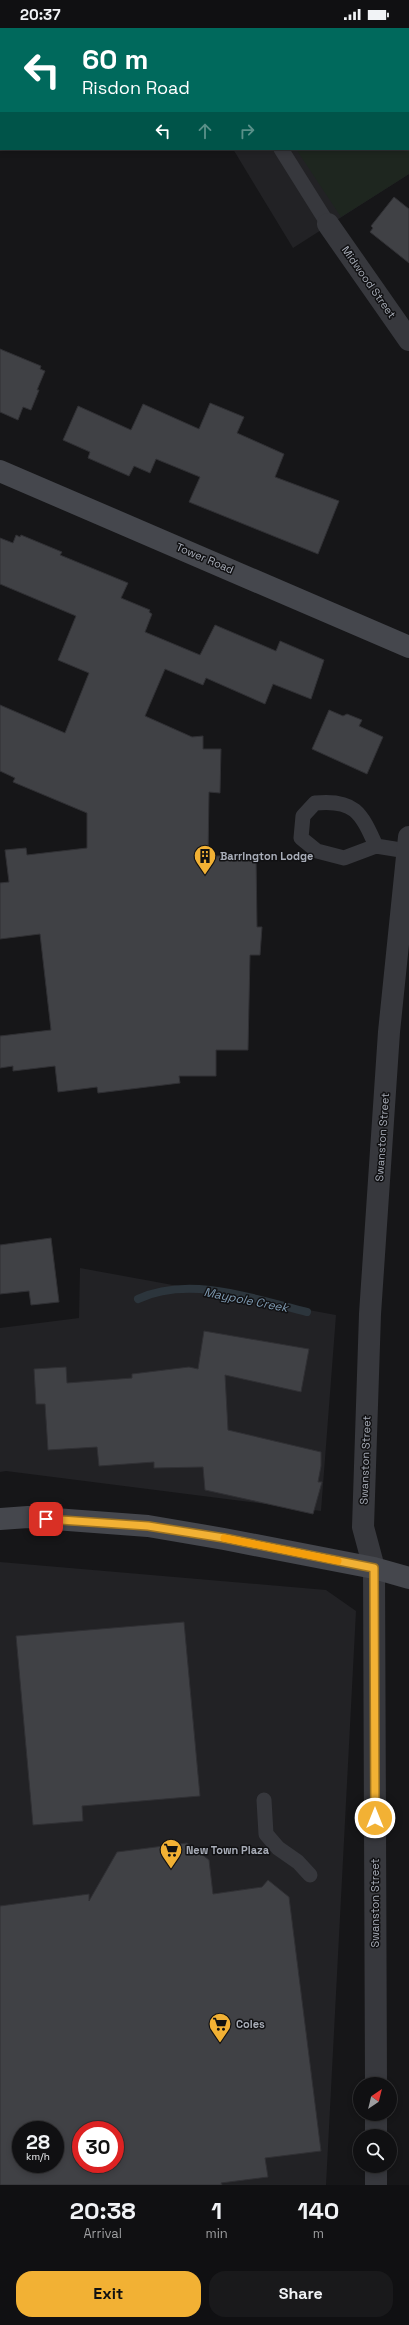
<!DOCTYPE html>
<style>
body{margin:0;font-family:"Space Grotesk",sans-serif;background:#19191b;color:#f1f3f6;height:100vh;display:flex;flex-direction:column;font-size:15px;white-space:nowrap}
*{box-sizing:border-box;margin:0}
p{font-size:13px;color:#9c9d9f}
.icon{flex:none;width:22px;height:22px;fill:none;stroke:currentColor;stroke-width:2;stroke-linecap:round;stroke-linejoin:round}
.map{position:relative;height:2157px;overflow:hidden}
.details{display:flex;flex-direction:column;background:#101012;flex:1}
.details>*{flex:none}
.hud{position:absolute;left:0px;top:0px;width:409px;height:122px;box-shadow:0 2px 6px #0003,0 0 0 1px #303032;background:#00695c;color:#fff;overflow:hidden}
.needle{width:26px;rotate:35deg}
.controls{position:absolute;left:353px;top:2049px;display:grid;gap:8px}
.controls a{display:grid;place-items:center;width:44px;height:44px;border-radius:50%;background:#101012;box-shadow:0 2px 6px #0003,0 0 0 1px #303032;font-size:20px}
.speed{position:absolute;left:12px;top:2093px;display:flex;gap:8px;font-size:20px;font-weight:700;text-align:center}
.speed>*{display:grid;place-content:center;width:52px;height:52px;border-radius:50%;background:#101012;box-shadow:0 2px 6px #0003,0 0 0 1px #303032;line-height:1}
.speed small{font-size:10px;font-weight:400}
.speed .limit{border:6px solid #d22;background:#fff;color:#111}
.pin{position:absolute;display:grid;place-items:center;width:34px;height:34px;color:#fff;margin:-17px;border-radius:8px;box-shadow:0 2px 6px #0006}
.me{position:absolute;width:44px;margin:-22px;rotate:0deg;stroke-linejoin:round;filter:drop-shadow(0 0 3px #0008)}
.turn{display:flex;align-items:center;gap:14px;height:84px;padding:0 16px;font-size:18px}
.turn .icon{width:52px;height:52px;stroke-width:2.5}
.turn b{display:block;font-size:28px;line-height:34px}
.lanes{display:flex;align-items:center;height:38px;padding:0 16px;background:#0003;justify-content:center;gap:20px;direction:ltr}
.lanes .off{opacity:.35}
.eta{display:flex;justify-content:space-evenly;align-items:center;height:68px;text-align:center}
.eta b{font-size:24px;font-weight:700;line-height:28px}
.action{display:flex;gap:8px;margin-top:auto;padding:8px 16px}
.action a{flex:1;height:46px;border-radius:16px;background:#f2b134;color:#111;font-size:16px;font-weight:700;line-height:46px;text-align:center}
.action a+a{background:#19191b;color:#f1f3f6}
.status{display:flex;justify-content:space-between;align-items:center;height:28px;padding:0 20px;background:#101012;direction:ltr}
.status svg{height:11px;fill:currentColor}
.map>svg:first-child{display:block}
.built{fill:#222225;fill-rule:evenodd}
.green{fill:#1e261f}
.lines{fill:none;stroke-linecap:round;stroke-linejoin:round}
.stream{stroke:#2c353c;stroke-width:8}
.building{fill:#404145;stroke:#303034;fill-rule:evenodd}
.lane{stroke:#37383d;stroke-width:15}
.street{stroke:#37383d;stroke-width:22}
.secondary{stroke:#45474d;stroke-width:22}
.route-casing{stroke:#9d7322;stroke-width:10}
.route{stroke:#f2b134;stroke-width:7}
.slow{stroke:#f59e0b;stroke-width:7}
.labels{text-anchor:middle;stroke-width:3;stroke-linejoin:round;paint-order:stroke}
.street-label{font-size:11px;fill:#a8adb8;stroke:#111113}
.poi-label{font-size:11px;font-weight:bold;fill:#a8adb8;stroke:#111113;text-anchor:start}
.water-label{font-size:12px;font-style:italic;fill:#7f9bb3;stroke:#111113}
</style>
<div class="status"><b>20:37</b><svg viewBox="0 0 49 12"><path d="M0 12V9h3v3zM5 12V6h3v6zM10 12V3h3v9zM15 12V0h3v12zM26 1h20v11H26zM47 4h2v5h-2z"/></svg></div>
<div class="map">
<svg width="409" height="2157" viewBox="0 0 409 2157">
<rect width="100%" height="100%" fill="#161618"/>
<path class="built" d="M 159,0 L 409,0 L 409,146 L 293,220 L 233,121 L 408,121 L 408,1 Z
M 80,1240 L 336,1287 L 321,1483 L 6,1443 L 0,1444 L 0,1300 L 79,1290 Z
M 0,1534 L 326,1562 L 356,1583 L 326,2157 L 0,2157 ZM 21,2102 L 55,2102 L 55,2136 L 21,2136 ZM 81,2102 L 115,2102 L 115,2136 L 81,2136 Z"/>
<path class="green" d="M 304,0 L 409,0 L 409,146 L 341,189 L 296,121 L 408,121 L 408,1 Z"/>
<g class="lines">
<path class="stream" d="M 138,1271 C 190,1247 255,1271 307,1284"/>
</g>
<path class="building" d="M 394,169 L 409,181 L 409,235 L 370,204 L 373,200 L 371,198 Z
M 0,321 L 41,338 L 40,341 L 45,343 L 37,362 L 39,362 L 31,382 L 23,379 L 18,392 L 0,384 Z
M 210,375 L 244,389 L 237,405 L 284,426 L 275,449 L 339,473 L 318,526 L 189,474 L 200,449 L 156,431 L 150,445 L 134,438 L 129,448 L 88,430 L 90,424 L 63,412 L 78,378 L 131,402 L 143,376 L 199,401 Z
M 16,507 L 20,509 L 21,507 L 62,524 L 60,527 L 128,555 L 121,570 L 150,582 L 149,584 L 152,586 L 145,604 L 200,627 L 215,597 L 276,623 L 280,613 L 324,632 L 311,671 L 273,656 L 265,676 L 206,650 L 203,657 L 165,641 L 145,688 L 192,709 L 203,708 L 203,721 L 221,721 L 220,765 L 209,764 L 208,828 L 256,828 L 257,899 L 262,899 L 260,927 L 250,927 L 248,1022 L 216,1022 L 216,1048 L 179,1048 L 180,1055 L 98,1065 L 97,1059 L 58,1064 L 55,1038 L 13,1043 L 13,1038 L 0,1040 L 0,1008 L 51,1002 L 40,906 L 0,911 L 0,855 L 9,854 L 5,822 L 26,820 L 27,827 L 87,820 L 87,785 L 13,754 L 15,750 L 0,743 L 0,677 L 65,705 L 89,645 L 58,632 L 76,588 L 0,556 L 0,510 L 13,515 Z
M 329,682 L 343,688 L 347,686 L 362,692 L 359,698 L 383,709 L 367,746 L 312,721 Z
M 51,1210 L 59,1274 L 31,1277 L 29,1263 L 0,1266 L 0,1217 Z
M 204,1303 L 309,1321 L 301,1364 L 225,1347 L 228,1402 L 321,1424 L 321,1438 L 318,1454 L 322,1454 L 313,1486 L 205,1462 L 203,1439 L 154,1440 L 154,1434 L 99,1438 L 97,1419 L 48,1422 L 45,1376 L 36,1376 L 34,1341 L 66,1339 L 67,1355 L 132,1350 L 132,1346 L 189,1339 L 198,1341 Z
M 184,1594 L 200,1768 L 82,1778 L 83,1793 L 33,1797 L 16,1608 Z
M 187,1815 L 209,1832 L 213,1866 L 262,1859 L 268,1852 L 289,1869 L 321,2123 L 265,2130 L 268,2149 L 221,2155 L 222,2157 L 0,2157 L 0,1878 L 89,1866 L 89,1873 L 117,1824 ZM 21,2102 L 55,2102 L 55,2136 L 21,2136 ZM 81,2102 L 115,2102 L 115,2136 L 81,2136 Z"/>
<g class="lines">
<path class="lane" d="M 204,0 L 205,1
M 293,1 L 293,0
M 281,121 L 328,196
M 376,818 C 361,784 354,771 315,775 L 303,788 L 301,810 L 317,823 L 344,830 L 376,818 L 407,823
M 264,1772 L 266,1806 L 278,1820 L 298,1834 L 310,1847"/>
<path class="street" d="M 328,196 L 409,312
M 376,2056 L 374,1540 L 363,1499 L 370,1286 L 389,1004 L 409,809
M 376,2086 L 376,2108
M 376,2138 L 376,2157"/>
<path class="secondary" d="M 0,443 L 409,619
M 0,1491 L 28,1489 L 148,1498 L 224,1511 L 374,1540 L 409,1550"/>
</g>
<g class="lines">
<g class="route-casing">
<path id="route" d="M 46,1491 L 148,1498 L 224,1510 L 374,1540 L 375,1790"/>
</g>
<use href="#route" class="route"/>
<path class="slow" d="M 224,1510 L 338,1533"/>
</g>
<defs>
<g id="building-pin" transform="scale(1.15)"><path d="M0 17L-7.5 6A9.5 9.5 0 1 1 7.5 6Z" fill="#f2b134" stroke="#111113"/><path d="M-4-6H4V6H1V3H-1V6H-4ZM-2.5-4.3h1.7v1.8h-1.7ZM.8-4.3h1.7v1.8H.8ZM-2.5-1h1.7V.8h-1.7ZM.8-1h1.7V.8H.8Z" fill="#111"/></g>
<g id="supermarket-pin" transform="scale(1.15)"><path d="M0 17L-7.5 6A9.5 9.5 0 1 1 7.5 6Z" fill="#f2b134" stroke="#111113"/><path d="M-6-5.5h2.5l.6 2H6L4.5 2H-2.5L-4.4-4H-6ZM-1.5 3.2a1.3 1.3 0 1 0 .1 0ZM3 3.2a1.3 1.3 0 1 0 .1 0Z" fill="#111"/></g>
</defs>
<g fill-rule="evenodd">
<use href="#building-pin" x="205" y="828"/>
<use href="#supermarket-pin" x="171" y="1822"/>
<use href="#supermarket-pin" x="220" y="1996"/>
</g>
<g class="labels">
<g class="street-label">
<text transform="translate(369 254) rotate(55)" y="4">Midwood Street</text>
<text transform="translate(205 530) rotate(23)" y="4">Tower Road</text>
<text transform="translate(382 1109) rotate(-86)" y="4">Swanston Street</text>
<text transform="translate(365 1432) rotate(-88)" y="4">Swanston Street</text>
<text transform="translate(375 1875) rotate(-90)" y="4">Swanston Street</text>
</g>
<g class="poi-label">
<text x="220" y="832">Barrington Lodge</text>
<text x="186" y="1826">New Town Plaza</text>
<text x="236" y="2000">Coles</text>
</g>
<g class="water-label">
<text transform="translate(246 1272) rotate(11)" y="4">Maypole Creek</text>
</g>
</g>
</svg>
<div class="controls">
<a><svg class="needle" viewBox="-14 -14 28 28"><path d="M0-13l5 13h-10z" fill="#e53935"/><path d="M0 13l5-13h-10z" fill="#9c9d9f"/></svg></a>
<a><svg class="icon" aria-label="search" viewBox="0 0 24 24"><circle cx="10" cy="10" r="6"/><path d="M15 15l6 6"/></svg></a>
</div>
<div class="speed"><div>28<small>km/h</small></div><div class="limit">30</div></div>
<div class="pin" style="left:46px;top:1491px;background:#d93025"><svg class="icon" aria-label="arrive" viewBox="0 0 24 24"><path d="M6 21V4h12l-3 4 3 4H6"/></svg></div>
<svg class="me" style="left:375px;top:1790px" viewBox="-20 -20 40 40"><circle r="17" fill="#f2b134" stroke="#fff" stroke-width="3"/><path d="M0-11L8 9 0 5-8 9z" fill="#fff"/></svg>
<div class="hud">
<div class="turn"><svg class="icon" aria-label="left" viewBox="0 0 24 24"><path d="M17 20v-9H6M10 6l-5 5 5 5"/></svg><div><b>60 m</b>Risdon Road</div></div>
<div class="lanes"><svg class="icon" aria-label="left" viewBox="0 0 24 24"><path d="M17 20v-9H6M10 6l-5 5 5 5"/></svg><svg class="icon off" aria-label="ahead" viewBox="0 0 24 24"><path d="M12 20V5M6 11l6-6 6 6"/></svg><svg class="icon off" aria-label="right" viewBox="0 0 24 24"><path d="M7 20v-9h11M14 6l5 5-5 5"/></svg></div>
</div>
</div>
<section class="details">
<div class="eta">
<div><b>20:38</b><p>Arrival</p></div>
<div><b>1</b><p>min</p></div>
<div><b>140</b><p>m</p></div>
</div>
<div class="action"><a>Exit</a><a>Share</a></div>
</section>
